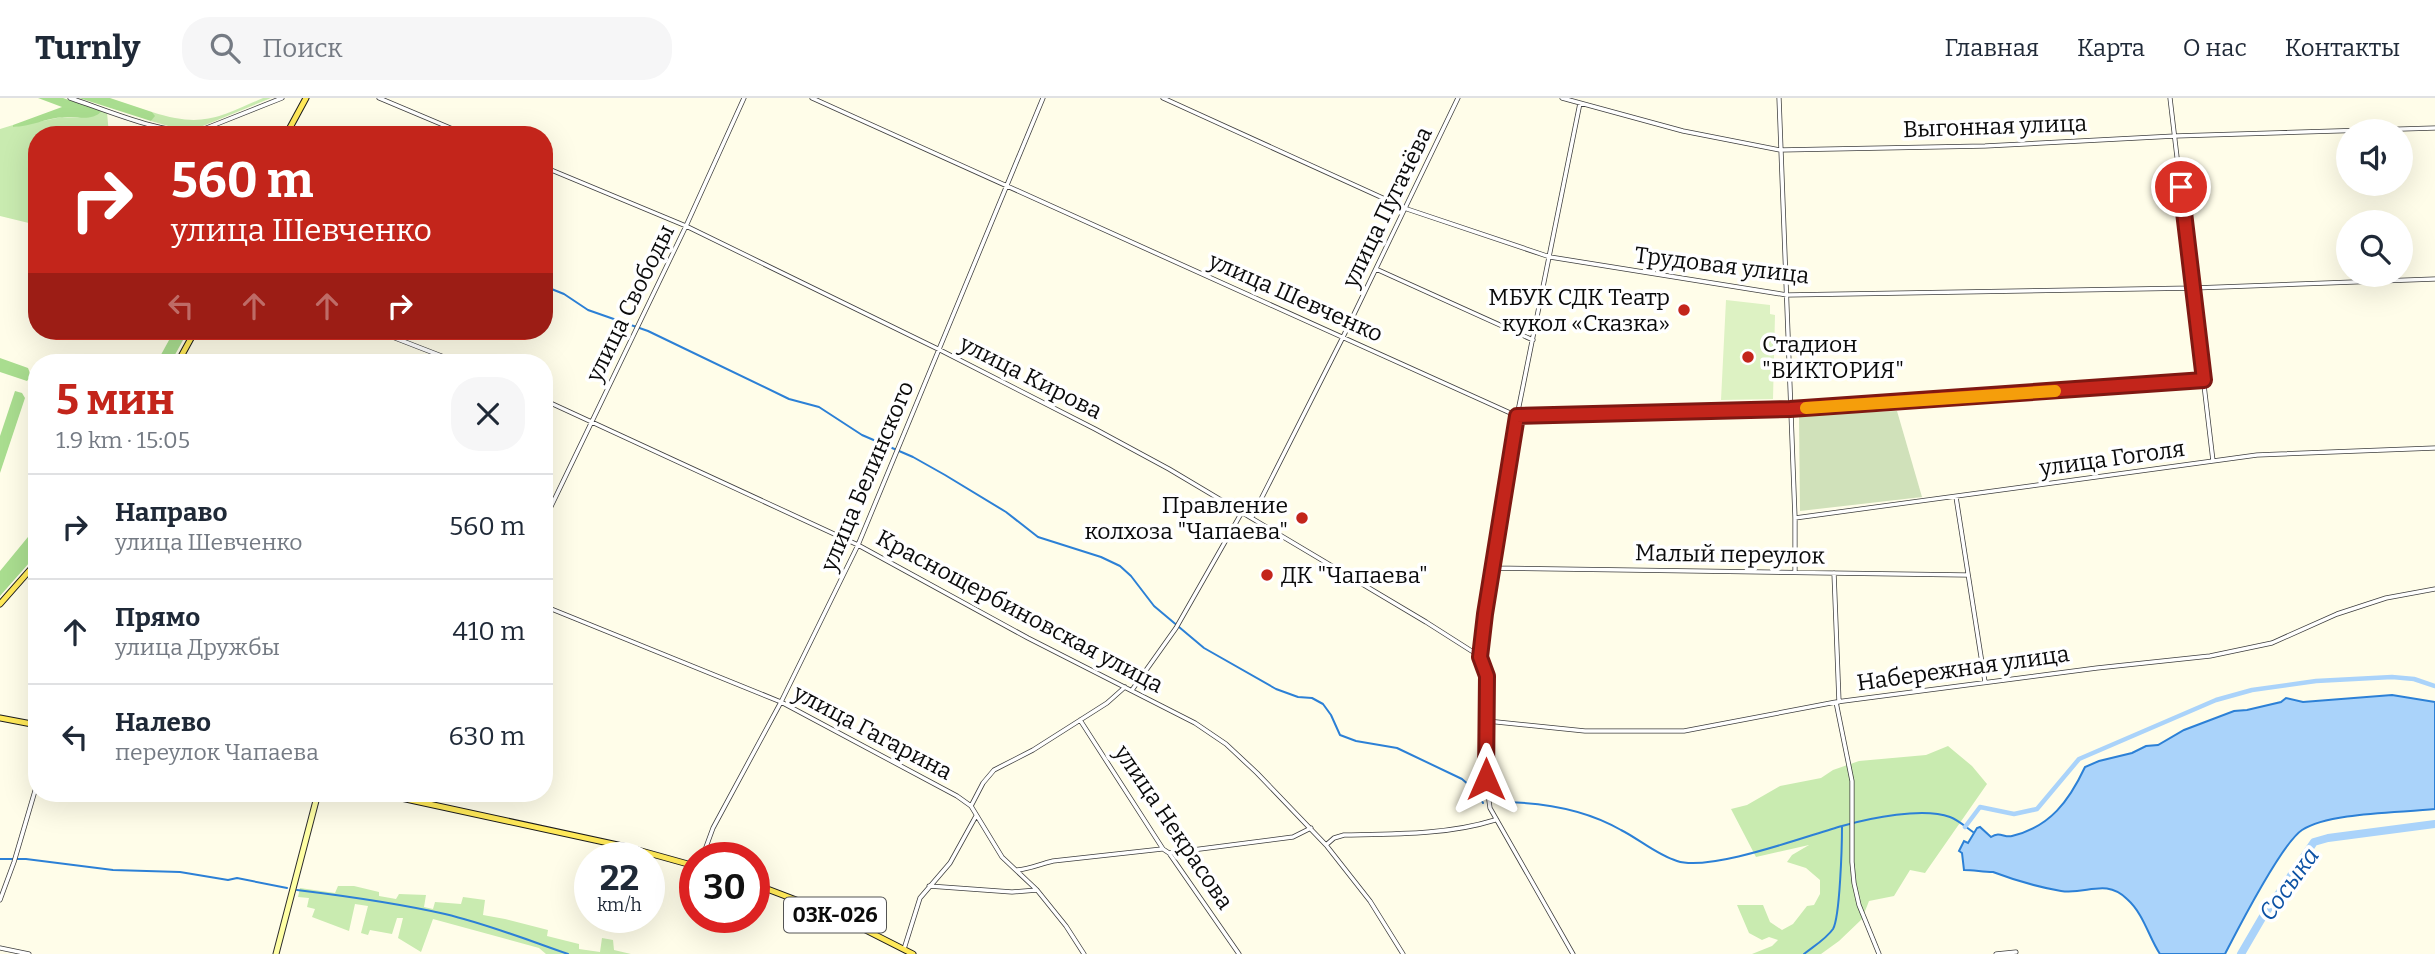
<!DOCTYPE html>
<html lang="ru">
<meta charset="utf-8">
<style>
body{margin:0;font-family:Bitter,serif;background:#f6f6f7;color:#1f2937;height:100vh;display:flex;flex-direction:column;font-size:26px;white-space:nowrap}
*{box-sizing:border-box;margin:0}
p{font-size:23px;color:#747a83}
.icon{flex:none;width:38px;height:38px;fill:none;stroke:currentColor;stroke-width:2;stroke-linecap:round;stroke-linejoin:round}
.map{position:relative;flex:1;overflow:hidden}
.drawer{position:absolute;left:28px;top:256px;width:525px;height:448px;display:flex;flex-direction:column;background:#fff;border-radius:28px;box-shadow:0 7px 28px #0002}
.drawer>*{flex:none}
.hud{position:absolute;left:28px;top:28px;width:525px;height:214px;border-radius:28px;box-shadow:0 7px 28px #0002;background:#c3251b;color:#fff;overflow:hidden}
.controls{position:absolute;left:2336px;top:21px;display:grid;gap:14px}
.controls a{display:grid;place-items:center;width:77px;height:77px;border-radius:50%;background:#fff;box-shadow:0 7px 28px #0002;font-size:35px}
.speed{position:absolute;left:574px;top:744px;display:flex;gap:14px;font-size:35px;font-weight:700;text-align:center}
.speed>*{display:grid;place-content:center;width:91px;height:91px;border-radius:50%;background:#fff;box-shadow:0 7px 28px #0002;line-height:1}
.speed small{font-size:18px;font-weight:400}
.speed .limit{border:10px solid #d22;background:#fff;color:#111}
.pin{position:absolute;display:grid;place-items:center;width:60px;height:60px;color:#fff;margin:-30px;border:4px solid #fff;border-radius:50%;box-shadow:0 2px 7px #0007}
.me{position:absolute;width:77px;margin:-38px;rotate:0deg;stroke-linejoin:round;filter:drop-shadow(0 0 5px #0008)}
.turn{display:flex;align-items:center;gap:24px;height:147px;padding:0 28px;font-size:32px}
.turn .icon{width:91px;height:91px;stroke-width:2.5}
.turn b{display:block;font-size:49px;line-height:60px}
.lanes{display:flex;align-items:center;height:66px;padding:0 28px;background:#0003;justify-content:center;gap:35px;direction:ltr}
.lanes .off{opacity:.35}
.round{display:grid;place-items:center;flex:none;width:74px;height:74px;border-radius:28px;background:#f6f6f7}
.summary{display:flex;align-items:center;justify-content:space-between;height:119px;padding:0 28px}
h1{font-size:42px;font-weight:700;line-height:52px;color:#c3251b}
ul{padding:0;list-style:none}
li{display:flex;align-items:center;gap:21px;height:105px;padding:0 28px;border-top:2px solid #e0e1e3}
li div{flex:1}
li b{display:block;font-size:26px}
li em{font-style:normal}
header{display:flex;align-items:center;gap:42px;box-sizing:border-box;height:98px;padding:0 35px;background:#fff;border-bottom:2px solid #e0e1e3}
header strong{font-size:33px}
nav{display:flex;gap:38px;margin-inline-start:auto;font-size:24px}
.search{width:490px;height:63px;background:#f6f6f7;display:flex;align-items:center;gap:18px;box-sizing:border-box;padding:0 24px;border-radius:28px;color:#747a83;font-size:26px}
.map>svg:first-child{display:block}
.green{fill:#c9ebb0}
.forest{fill:#a9dd8f}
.cemetery{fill:#d0e1ba}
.pitch{fill:#ddf2c3}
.water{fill:#aad3fa;stroke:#2c80d6;stroke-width:2}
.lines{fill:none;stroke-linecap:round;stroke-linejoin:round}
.stream{stroke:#2c80d6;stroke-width:2}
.canal{stroke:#aad3fa;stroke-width:4.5}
.river{stroke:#aad3fa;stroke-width:8}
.street-casing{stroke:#3e3e3e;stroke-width:5}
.secondary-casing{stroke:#2d2d2d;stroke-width:7}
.primary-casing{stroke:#1c1c1c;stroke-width:7}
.street{stroke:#fff;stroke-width:3.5}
.secondary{stroke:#ffffa4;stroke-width:5}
.primary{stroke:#ffe959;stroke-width:5}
.route-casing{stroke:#7f1812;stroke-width:18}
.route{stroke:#c3251b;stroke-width:12}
.slow{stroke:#f59e0b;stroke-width:12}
.poi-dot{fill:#c3251b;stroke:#fff;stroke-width:2.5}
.labels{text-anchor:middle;stroke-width:7;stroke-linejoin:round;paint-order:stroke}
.shield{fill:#fff;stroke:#545454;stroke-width:2}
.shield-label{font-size:21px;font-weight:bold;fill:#0b0b0b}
.street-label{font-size:23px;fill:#0b0b0b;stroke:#fff}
.poi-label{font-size:23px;fill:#0b0b0b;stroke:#fff;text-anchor:end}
.water-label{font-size:24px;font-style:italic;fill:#0d52a4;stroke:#fff}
</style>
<header>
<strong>Turnly</strong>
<div class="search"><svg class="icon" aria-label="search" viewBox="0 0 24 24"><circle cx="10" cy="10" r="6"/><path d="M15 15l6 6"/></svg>Поиск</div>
<nav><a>Главная</a><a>Карта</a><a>О нас</a><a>Контакты</a></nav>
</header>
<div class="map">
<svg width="2435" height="856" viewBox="0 0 2435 856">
<rect width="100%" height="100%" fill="#fffde9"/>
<path class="green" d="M 263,0 L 271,0 L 198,30 L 182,32 L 151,23 L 154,18 L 152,14 C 202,30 217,20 263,0 Z
M 102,13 L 107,14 L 109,37 L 99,37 L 100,34 L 94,37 L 37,37 L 37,127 L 0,118 L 0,31 L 13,27 L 13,29 L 62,19 L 78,20 Z
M 1948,648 L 1972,668 L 1987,686 L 1925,775 L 1910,772 L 1894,798 L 1869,803 L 1862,821 L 1839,843 L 1821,856 L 1752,856 L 1772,848 L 1778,842 L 1769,839 L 1762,842 L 1749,835 L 1737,807 L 1763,807 L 1770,824 L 1782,832 L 1793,826 L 1807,808 L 1814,807 L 1820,796 L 1820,782 L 1806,770 L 1787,764 L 1792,757 L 1809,747 L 1756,759 L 1731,711 L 1747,707 L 1780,688 L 1821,680 L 1833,672 L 1859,663 L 1926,657 Z
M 338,788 L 354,788 L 379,794 L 379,798 L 396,801 L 399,796 L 426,797 L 424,809 L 433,811 L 435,804 L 461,806 L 463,799 L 485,802 L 483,817 L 505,821 L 548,832 L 547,838 L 579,846 L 579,851 L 600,854 L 602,840 L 613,842 L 614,852 L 631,856 L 546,856 L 539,850 L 433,821 L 421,854 L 398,840 L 403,820 L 397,820 L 392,836 L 370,832 L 368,837 L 361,835 L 368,808 L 355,806 L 349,833 L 312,819 L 315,811 L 307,809 L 309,800 L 298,799 L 300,790 L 335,795 Z"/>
<path class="forest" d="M 38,0 L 63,0 L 102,13 C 91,24 78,18 64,19 C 46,20 30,29 13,29 L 13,27 L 62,9 Z
M 79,0 L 110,0 L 152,14 L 155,18 L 151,23 Z
M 174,233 L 188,233 L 171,264 L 157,264 Z
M 0,260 L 28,270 L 31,278 L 27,283 L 0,274 Z
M 15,293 L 22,295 L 25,300 L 0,375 L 0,338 Z
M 37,428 L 37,456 L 0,498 L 0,473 Z"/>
<path class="cemetery" d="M 1897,313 L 1922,399 L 1800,413 L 1799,317 Z"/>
<path class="pitch" d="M 1726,202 L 1770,207 L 1770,216 L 1775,217 L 1773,301 L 1721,302 Z"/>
<path class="water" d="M 2392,597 L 2435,604 L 2435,711 C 2401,715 2330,714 2302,732 C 2281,746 2238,831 2225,856 L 2160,856 C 2149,840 2144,816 2127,801 C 2105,780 2087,797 2061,793 C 2038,789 2014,782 1993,774 C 1983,774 1974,772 1964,772 L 1962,755 L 1959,753 L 1964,743 L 1968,745 L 1977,730 L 1980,729 L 1991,739 C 2000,733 2004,740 2012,738 C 2050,729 2069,703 2085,669 L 2099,663 L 2132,655 L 2146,648 L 2158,647 L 2184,632 L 2234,613 L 2247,612 L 2281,604 L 2286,600 L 2303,604 Z"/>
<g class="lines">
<path class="stream" d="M 544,188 L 564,196 L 588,212 L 648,233 L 789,301 L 819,309 L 862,337 L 913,359 L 945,377 L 1006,414 L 1038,439 L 1101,459 L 1120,468 L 1131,478 L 1154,508 L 1204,550 L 1276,591 L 1298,599 L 1312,600 L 1323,606 L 1331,617 L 1340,637 L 1356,643 L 1397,650 L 1462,681 L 1477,694 L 1483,705
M 1498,704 C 1541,704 1583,710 1621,732 C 1639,741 1657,757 1677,763 C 1710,774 1806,738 1842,728
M 0,761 L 26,761 L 113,772 L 180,774 L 228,782 L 237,780 L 287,790
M 297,792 C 346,798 396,805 445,816 C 487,826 528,842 568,856
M 1804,856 C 1814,848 1826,841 1833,831 C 1840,819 1842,747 1842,728 C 1870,720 1923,709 1950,719 C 1958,722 1966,729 1973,734"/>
<path class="canal" d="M 1965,729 L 1980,709 L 2014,716 L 2037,711 L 2079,661 L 2216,602 L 2252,592 L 2316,583 L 2392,579 L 2414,581 L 2435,588"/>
<path class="river" d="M 2241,856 L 2262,820 L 2314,744 L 2328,740 L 2435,726"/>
<g class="street-casing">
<path id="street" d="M 70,0 C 104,11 166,38 199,33 L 282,0
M 379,0 L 467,37
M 812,0 L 1517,318 L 1790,311 L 2204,282
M 1163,0 L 1407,111 L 1550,159 L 1787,197 L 2194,190 L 2435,181
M 1562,0 L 1683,33 L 1780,52 L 1985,48 L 2175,38 L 2435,30
M 1779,0 L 1795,420 L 1795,473
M 2170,0 L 2213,363
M 544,69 L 686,128 L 940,252 L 1095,331 L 1169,371 L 1426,524 L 1481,559
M 1376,171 L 1533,242
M 377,233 L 457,264
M 544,302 L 858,447 L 1028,540 L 1195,625 L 1226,646 L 1257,675 L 1326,747 L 1370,803 L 1403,856
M 1956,399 L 1985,584
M 1252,419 L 1343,239 L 1458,0
M 1795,420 L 2257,357 L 2435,350
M 544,423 L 686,128 L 744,0
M 1493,470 L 1966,477
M 1834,475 L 1839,604
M 544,508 L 781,604 L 957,698 L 971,708 L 1002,759 L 1037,792 L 1066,828 L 1084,856
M 1132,592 L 1176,530 L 1242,414
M 1836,604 L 1852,683 L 1852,764 L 1854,785 L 1859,807 L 1879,856
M 1080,622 L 1163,751 L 1169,755 L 1239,856
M 1487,623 L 1585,633 L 1684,633 L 1836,604 L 2097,570 L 2210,558 L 2272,545 L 2337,516 L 2386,500 L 2435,491
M 971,708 L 983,685 L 994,672 L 1033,652 L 1107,605 L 1125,589
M 1326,747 L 1334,740 L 1344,737 C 1394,736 1447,737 1495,722
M 1169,755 L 1293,739 L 1311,730
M 702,760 L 713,730 L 781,604 L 858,447 L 1043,0
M 1017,772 C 1030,771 1040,766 1053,763 L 1162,751
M 929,788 L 1012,794 L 1037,792
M 0,802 L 14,764 L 37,686
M 0,850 L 29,856
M 904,851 L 920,800 L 950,765 L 976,718
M 1573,856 L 1490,710 L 1486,681 L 1487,578 L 1481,559 L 1492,470 L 1517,318 L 1580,5
M 1996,856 L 2016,854"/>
</g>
<g class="secondary-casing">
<path id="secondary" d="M 276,856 L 318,695"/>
</g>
<g class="primary-casing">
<path id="primary" d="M 286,37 L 306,0
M 178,264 L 195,233
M 0,506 L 37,464
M 0,620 L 37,627
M 378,695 L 627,749 L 695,768
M 754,786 L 838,818 L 913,856"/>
</g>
<use href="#street" class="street"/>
<use href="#secondary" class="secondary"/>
<use href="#primary" class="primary"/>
</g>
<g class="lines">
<g class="route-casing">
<path id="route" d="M 1486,681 L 1487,578 L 1480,559 L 1485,516 L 1517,318 L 1790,311 L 2204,282 L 2181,89"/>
</g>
<use href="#route" class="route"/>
<path class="slow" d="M 1806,310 L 2055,293"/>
</g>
<g class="poi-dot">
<circle cx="1684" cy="212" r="7"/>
<circle cx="1748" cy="259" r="7"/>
<circle cx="1302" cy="420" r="7"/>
<circle cx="1267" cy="477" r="7"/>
</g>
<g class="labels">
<rect class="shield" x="784" y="799.5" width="102" height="35" rx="5"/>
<g class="shield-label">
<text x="835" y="824">03К-026</text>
</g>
<g class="street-label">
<text transform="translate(1995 28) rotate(-2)" y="8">Выгонная улица</text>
<text transform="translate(1387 109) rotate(-64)" y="8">улица Пугачёва</text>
<text transform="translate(1722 167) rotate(7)" y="8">Трудовая улица</text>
<text transform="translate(1296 199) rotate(24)" y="8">улица Шевченко</text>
<text transform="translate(630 205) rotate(-64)" y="8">улица Свободы</text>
<text transform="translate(1031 279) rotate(27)" y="8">улица Кирова</text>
<text transform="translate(2112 360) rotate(-8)" y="8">улица Гоголя</text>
<text transform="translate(867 378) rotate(-67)" y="8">улица Белинского</text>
<text transform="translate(1730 456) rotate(1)" y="8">Малый переулок</text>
<text transform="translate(1020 513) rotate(28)" y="8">Краснощербиновская улица</text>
<text transform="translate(1963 570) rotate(-8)" y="8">Набережная улица</text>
<text transform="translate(873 634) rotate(28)" y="8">улица Гагарина</text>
<text transform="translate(1174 729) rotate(56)" y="8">улица Некрасова</text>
</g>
<g class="poi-label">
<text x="1670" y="207">МБУК СДК Театр<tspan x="1670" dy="26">кукол «Сказка»</tspan></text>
<text x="1762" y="254" text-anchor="start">Стадион<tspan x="1762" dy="26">"ВИКТОРИЯ"</tspan></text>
<text x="1288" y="415">Правление<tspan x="1288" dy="26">колхоза "Чапаева"</tspan></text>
<text x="1281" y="485" text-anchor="start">ДК "Чапаева"</text>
</g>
<g class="water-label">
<text transform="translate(2289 786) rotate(-54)" y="8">Сосыка</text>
</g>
</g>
</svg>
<div class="controls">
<a><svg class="icon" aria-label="sound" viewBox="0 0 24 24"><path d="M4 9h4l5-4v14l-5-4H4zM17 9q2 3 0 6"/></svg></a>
<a><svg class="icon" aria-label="search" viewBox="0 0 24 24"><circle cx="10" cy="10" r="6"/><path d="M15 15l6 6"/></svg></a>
</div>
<div class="speed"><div>22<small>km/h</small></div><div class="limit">30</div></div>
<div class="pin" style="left:2181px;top:89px;background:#d93025"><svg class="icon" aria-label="arrive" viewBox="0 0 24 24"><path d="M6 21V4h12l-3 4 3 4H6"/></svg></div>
<svg class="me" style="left:1486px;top:681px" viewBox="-20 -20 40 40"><path d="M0-17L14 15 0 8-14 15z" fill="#c3251b" stroke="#fff" stroke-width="4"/></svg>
<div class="hud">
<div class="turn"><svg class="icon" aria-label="right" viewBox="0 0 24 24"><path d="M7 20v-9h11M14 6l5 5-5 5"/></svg><div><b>560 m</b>улица Шевченко</div></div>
<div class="lanes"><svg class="icon off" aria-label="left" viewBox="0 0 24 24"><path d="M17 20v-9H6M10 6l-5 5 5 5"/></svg><svg class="icon off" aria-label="ahead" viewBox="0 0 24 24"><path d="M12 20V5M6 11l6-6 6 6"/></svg><svg class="icon off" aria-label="ahead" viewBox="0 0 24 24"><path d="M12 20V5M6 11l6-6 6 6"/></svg><svg class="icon" aria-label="right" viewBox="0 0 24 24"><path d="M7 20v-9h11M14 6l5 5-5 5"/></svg></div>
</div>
<section class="drawer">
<div class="summary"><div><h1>5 мин</h1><p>1.9 km · 15:05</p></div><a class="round"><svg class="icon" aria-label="close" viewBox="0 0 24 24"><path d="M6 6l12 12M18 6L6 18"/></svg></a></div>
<ul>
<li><svg class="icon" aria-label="right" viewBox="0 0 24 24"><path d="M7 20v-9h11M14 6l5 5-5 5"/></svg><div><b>Направо</b><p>улица Шевченко</p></div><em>560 m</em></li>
<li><svg class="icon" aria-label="ahead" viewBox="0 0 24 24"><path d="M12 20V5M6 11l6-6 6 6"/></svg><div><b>Прямо</b><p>улица Дружбы</p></div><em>410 m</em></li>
<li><svg class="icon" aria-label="left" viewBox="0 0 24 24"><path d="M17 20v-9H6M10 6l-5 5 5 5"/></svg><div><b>Налево</b><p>переулок Чапаева</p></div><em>630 m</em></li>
</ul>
</section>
</div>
